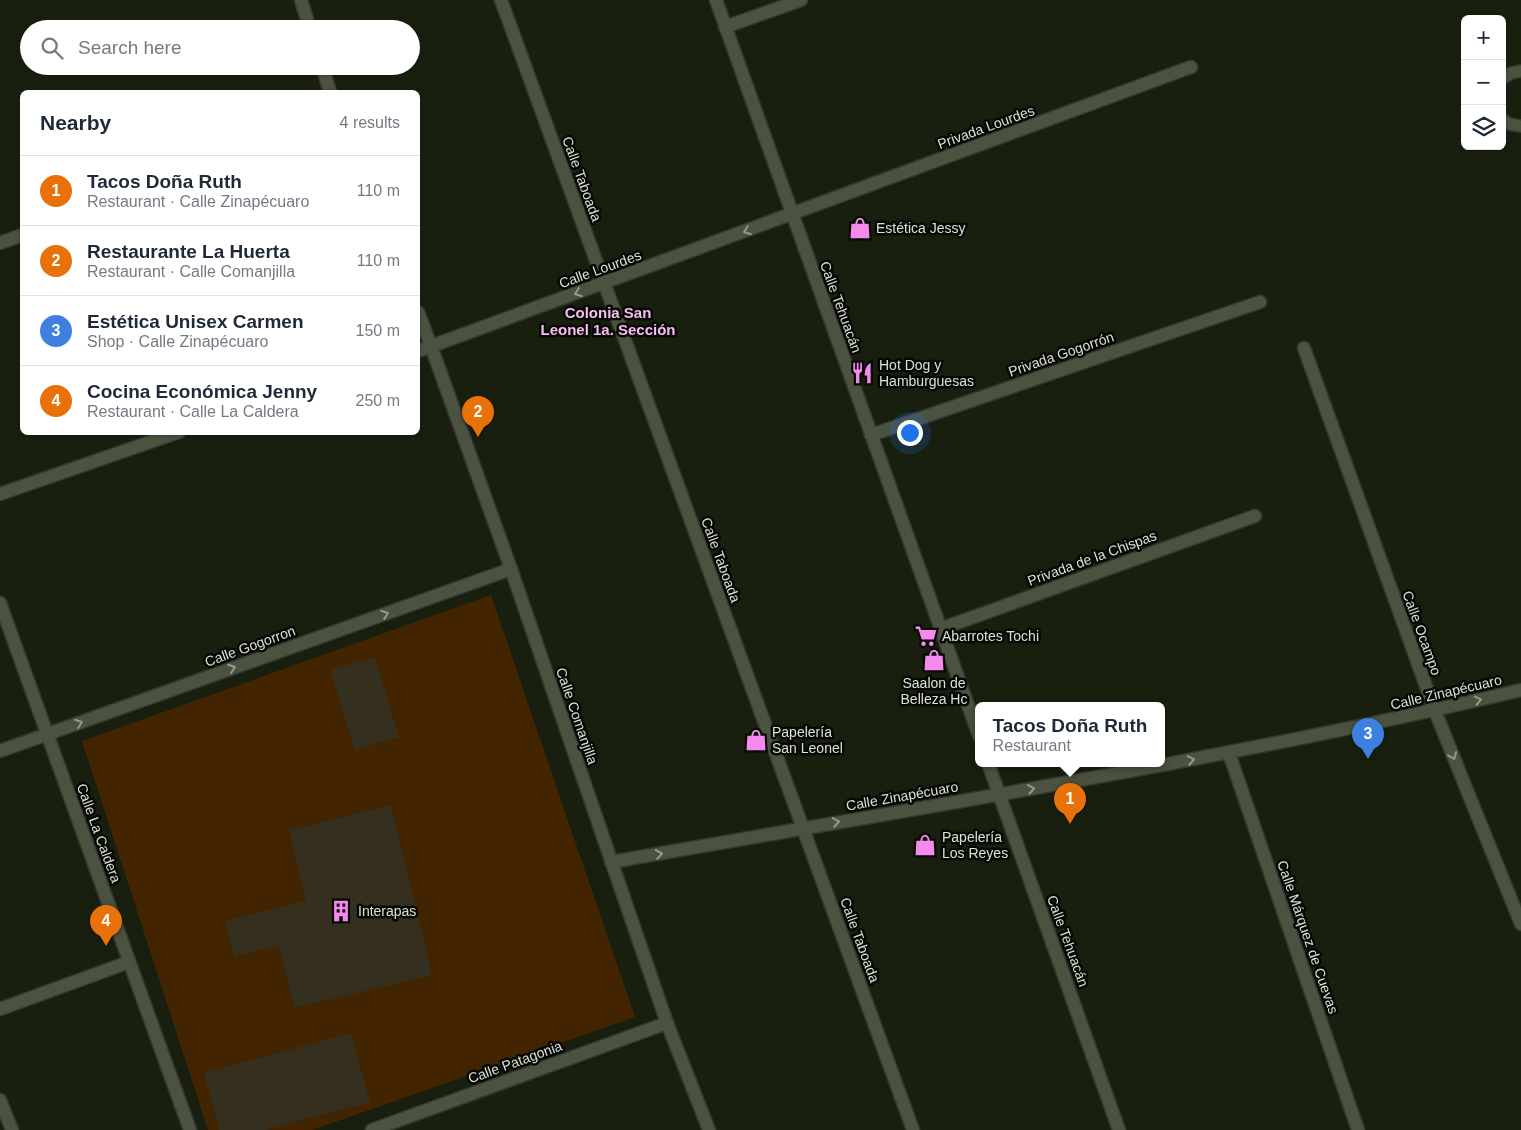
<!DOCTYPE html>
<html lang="en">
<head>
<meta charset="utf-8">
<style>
  :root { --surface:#fff; --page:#f2f2f3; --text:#1f2937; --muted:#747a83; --line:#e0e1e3; --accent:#805489 }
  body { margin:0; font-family:Helvetica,sans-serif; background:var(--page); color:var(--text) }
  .controls { position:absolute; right:15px; top:15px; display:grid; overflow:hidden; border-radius:8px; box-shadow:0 1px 4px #0004 }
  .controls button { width:45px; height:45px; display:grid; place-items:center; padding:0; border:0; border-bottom:1px solid var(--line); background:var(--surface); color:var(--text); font:25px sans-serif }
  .you { position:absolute; left:909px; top:432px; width:18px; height:18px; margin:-12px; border:4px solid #fff; border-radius:50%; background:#1a73e8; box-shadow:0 0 0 8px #1a73e833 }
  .badge { display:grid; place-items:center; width:32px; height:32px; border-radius:50%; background:var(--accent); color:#fff; font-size:16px; font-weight:700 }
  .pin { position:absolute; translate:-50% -41px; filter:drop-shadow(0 1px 2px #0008) }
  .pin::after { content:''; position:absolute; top:26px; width:18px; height:15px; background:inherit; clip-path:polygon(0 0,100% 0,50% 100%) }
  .popup { position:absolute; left:975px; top:702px; width:190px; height:65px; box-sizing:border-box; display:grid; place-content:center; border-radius:8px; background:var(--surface); filter:drop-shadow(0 1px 4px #0005); font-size:16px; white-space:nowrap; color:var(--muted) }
  .popup b { font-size:19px; color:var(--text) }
  .popup::after { content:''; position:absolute; left:50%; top:100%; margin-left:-10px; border:10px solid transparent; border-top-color:var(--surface) }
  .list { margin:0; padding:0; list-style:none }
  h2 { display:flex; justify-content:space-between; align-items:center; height:65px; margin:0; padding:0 20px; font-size:21px }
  h2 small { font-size:16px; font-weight:400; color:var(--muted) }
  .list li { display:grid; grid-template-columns:32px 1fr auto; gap:15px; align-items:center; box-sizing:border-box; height:70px; padding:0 20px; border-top:1px solid var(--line) }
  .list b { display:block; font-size:19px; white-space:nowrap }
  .list p { margin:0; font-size:16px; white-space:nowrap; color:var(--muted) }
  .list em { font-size:16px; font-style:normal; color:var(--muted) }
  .icon { flex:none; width:28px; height:28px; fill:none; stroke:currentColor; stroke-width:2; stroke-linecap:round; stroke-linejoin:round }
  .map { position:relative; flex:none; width:1521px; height:1130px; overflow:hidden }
  .search { position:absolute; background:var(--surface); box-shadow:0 1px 4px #0004; left:20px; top:20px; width:400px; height:55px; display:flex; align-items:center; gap:12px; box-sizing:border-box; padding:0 18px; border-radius:28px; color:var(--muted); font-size:19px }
  .panel { position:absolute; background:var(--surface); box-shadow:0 1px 4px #0004; left:20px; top:90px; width:400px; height:345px; border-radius:8px }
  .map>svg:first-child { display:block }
  .green { fill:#432401 }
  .building { fill:#342f1e }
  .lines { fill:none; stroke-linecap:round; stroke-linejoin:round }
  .service-casing { stroke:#34382f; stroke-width:14 }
  .minor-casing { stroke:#34382f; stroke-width:15 }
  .service { stroke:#4b5240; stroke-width:11 }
  .minor { stroke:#4b5240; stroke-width:12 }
  .oneway { stroke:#93998b }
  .labels { text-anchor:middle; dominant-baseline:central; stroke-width:5; stroke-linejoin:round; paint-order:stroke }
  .street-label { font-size:14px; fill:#dbe0d6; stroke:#060803 }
  .poi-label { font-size:14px; fill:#dbe0d6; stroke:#060803; text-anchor:start }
  .neighbourhood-label { font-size:15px; font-weight:bold; fill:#f8bbf2; stroke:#060803 }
</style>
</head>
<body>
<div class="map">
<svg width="1521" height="1130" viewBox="0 0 1521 1130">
  <rect width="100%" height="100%" fill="#191f0f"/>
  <path class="green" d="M491 595 635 1017 312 1130H208L82 741Z"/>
  <g class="building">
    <path d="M375 657 399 737 355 750 330 670Z"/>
    <path d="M391 805 432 975 294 1008 279 946 234 957 225 921 306 901 289 830Z"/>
    <path d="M351 1033 370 1102 266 1130H219L204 1073Z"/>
  </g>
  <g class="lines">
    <g class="service-casing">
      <g id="service">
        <path d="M1502 79 1511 73 1521 71"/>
        <path d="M1502 119 1509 124 1521 126"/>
      </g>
    </g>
    <g class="minor-casing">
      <g id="minor">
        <path d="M301 0 310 29"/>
        <path d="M501 0 913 1130"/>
        <path d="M716 0 979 736"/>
        <path d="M725 27 801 0"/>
        <path d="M322 66 330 92"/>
        <path d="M0 243 22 235"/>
        <path d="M418 312 431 346 511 569 667 1023 709 1130"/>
        <path d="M1304 348 1435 711 1521 924"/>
        <path d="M418 351 1191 67"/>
        <path d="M871 435 1260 302"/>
        <path d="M0 494 179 432"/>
        <path d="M0 603 190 1130"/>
        <path d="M940 629 1255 516"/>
        <path d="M0 751 511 569"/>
        <path d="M1229 753 1358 1130"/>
        <path d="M988 763 1119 1130"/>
        <path d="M611 862C915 808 1220 761 1521 690"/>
        <path d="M0 1009 129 962"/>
        <path d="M0 1100 12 1130"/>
        <path d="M372 1130 667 1023"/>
      </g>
    </g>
    <use href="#service" class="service"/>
    <use href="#minor" class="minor"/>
  </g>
  <defs><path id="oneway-chevron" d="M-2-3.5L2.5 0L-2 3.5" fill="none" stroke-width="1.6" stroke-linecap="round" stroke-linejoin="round" transform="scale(1.25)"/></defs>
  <g class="oneway">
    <use href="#oneway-chevron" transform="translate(747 231) rotate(160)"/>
    <use href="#oneway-chevron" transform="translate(578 293) rotate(160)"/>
    <use href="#oneway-chevron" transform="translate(385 614) rotate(-20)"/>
    <use href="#oneway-chevron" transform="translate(232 668) rotate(-20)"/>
    <use href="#oneway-chevron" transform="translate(1478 700) rotate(-13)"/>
    <use href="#oneway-chevron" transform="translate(79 723) rotate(-20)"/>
    <use href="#oneway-chevron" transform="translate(1453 756) rotate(68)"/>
    <use href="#oneway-chevron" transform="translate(1191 760) rotate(-10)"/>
    <use href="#oneway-chevron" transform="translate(1031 789) rotate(-10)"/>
    <use href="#oneway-chevron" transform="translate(836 822) rotate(-10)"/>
    <use href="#oneway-chevron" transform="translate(659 854) rotate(-10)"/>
  </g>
  <defs>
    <g id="shop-bare" transform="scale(1.725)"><path d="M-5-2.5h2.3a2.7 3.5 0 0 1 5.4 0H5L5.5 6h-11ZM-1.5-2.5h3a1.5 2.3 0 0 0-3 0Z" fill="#f689ee" stroke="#060803" stroke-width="2.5" paint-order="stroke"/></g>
    <g id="restaurant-bare" transform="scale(1.725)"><path d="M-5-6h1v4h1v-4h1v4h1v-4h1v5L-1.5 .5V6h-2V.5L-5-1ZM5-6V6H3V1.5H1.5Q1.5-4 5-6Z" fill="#f689ee" stroke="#060803" stroke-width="2.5" paint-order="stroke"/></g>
    <g id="supermarket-bare" transform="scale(1.725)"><path d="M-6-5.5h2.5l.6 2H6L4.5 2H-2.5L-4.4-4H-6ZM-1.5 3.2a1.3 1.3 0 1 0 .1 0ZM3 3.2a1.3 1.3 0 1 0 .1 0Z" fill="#f689ee" stroke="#060803" stroke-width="2.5" paint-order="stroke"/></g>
    <g id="building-bare" transform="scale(1.725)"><path d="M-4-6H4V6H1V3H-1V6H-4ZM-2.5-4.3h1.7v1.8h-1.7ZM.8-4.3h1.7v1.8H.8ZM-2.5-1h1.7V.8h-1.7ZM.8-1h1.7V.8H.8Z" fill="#f689ee" stroke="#060803" stroke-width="2.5" paint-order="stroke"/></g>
  </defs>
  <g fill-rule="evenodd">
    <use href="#shop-bare" x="860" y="228"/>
    <use href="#restaurant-bare" x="862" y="373"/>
    <use href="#supermarket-bare" x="926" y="636"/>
    <use href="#shop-bare" x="934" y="660"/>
    <use href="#shop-bare" x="756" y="740"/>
    <use href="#shop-bare" x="925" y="845"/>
    <use href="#building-bare" x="341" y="911"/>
  </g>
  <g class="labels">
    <g class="street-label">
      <text transform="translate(986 127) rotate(-20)">Privada Lourdes</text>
      <text transform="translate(582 179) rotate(70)">Calle Taboada</text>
      <text transform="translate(600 269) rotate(-20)">Calle Lourdes</text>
      <text transform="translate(841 307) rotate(70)">Calle Tehuacán</text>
      <text transform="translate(1061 354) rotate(-19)">Privada Gogorrón</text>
      <text transform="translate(1092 558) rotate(-20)">Privada de la Chispas</text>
      <text transform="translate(721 560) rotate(70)">Calle Taboada</text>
      <text transform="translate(1422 633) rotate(70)">Calle Ocampo</text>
      <text transform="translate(250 646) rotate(-20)">Calle Gogorron</text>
      <text transform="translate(1446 692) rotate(-13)">Calle Zinapécuaro</text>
      <text transform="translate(577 716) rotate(71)">Calle Comanjilla</text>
      <text transform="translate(902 796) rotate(-10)">Calle Zinapécuaro</text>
      <text transform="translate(99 833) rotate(70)">Calle La Caldera</text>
      <text transform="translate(1308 937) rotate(71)">Calle Márquez de Cuevas</text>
      <text transform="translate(860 940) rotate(70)">Calle Taboada</text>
      <text transform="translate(1068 941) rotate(70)">Calle Tehuacán</text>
      <text transform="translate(515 1062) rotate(-20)">Calle Patagonia</text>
    </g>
    <g class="poi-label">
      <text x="876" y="228">Estética Jessy</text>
      <text x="879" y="365">Hot Dog y<tspan x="879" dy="16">Hamburguesas</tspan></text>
      <text x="942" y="636">Abarrotes Tochi</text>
      <text x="934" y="683" text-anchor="middle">Saalon de<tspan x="934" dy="16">Belleza Hc</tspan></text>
      <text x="772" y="732">Papelería<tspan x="772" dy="16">San Leonel</tspan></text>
      <text x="942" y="837">Papelería<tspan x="942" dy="16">Los Reyes</tspan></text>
      <text x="358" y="911">Interapas</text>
    </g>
    <g class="neighbourhood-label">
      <text x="608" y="312">Colonia San<tspan x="608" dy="17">Leonel 1a. Sección</tspan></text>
    </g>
  </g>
</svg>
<div class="controls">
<button>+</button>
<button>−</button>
<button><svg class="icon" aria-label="layers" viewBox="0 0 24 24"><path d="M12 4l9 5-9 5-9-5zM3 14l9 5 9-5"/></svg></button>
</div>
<div class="you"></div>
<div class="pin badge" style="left:1070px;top:824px;background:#e8710a">1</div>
<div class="popup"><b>Tacos Doña Ruth</b>Restaurant</div>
<div class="pin badge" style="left:478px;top:437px;background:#e8710a">2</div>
<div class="pin badge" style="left:1368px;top:759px;background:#3f7fe0">3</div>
<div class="pin badge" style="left:106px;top:946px;background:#e8710a">4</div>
<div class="search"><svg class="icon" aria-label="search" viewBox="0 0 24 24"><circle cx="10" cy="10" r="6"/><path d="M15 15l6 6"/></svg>Search here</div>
<section class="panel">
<h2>Nearby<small>4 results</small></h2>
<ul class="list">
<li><span class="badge" style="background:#e8710a">1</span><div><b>Tacos Doña Ruth</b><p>Restaurant · Calle Zinapécuaro</p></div><em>110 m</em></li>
<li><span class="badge" style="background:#e8710a">2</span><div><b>Restaurante La Huerta</b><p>Restaurant · Calle Comanjilla</p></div><em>110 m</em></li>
<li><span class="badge" style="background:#3f7fe0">3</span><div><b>Estética Unisex Carmen</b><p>Shop · Calle Zinapécuaro</p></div><em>150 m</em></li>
<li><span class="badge" style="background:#e8710a">4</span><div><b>Cocina Económica Jenny</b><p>Restaurant · Calle La Caldera</p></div><em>250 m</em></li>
</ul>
</section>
</div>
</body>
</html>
